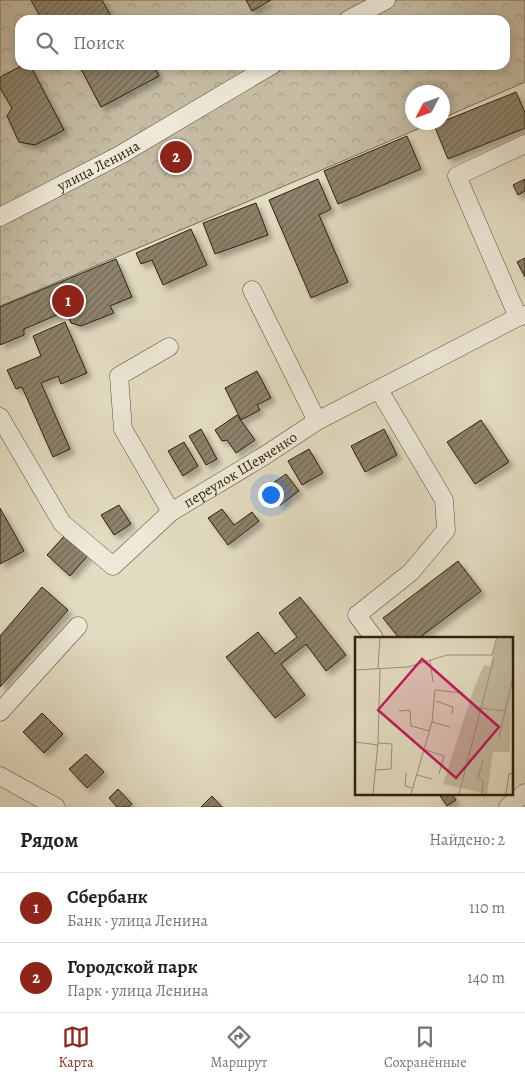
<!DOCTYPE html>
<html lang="ru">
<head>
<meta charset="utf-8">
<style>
  :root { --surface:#fff; --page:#f2f2f2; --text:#222; --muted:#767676; --line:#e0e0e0; --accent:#8f2418 }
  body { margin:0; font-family:Alegreya,serif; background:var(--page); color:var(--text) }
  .compass { position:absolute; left:405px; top:85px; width:45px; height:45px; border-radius:50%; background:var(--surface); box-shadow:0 2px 8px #0003; rotate:229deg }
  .you { position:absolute; left:270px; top:494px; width:18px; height:18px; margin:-12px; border:4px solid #fff; border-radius:50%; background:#1a73e8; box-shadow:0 0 0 8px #1a73e833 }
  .badge { display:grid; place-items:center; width:32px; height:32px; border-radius:50%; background:var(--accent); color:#fff; font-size:16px; font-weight:700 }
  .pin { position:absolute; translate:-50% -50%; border:2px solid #fff; box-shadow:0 1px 5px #0006 }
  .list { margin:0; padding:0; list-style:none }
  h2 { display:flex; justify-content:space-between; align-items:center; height:65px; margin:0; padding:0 20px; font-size:21px }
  h2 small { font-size:16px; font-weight:400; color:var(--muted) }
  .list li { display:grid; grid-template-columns:32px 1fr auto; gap:15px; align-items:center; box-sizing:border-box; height:70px; padding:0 20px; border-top:1px solid var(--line) }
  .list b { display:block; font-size:19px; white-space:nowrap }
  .list p { margin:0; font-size:16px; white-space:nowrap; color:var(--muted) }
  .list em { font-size:16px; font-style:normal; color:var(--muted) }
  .icon { flex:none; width:28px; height:28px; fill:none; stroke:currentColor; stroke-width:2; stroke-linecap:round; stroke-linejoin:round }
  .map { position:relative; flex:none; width:525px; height:807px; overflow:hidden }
  .search { position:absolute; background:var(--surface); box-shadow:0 2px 8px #0003; left:15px; right:15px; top:15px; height:55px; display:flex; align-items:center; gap:12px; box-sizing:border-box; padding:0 18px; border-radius:15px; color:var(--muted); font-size:19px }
  .sheet { height:205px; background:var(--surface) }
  nav { display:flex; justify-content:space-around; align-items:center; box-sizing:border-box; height:70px; border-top:1px solid var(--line); background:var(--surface); font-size:14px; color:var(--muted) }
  nav a { display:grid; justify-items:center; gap:2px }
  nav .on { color:var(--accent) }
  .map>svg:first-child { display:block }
  .forest { fill:url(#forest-crowns); stroke:#7a6e58; fill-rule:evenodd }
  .building { fill:url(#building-hatch); stroke:#30210c; filter:url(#shadow) }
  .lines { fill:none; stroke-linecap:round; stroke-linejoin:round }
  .minor-casing { stroke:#5d503a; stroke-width:19 }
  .minor { stroke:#ede8d7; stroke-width:18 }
  .labels { text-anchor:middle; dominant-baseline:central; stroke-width:5; stroke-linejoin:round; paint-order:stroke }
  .street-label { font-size:15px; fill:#30210c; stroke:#ede8d7 }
  .inset-road { fill:none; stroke:#9b9179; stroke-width:1 }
  .view { fill:#c2185b; fill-opacity:0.15; stroke:#c2185b; stroke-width:2.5 }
  .inset-edge { fill:none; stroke:#30210c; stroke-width:2.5 }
</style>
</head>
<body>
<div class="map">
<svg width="525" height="807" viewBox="0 0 525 807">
  <defs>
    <pattern id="forest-crowns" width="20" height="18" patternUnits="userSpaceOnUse" patternTransform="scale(1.25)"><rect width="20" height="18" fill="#c5bca3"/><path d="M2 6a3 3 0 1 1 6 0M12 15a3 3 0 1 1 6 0" fill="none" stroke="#aaa18b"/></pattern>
    <pattern id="building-hatch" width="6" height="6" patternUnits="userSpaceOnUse" patternTransform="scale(1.25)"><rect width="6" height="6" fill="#8d826b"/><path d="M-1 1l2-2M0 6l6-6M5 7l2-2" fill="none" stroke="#746a56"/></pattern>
    <filter id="shadow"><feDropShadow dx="4.5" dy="4.5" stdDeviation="2.5" flood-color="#0004"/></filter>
  </defs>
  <rect width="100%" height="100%" fill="#e3dcc2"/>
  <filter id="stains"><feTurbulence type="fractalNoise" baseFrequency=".004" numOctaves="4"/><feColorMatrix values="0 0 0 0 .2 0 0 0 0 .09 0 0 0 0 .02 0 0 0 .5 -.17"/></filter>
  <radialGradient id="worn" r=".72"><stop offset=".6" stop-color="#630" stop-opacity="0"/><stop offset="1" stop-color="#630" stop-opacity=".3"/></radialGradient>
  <path class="forest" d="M0 0H525V82L443 118 442 92H412V122L432 123 188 227 0 306ZM20 20H505V65H20Z"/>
  <g class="building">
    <path d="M31 0H102L113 20H42Z"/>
    <path d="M246 0H271L252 11Z"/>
    <path d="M23 65H30L64 130 35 145 19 142 7 116 12 108 0 88V78L2 76Z"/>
    <path d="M79 65H153L159 76 101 107Z"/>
    <path d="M516 92 525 113V128L448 159 434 125Z"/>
    <path d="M407 136 421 169 338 204 324 171Z"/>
    <path d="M318 179 331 209 319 215 348 282 311 298 269 200Z"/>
    <path d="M525 179V191L518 195 513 185Z"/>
    <path d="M256 203 268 235 215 254 203 223Z"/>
    <path d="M191 229 207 265 163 285 152 260 141 264 136 253Z"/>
    <path d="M525 258V277L517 262Z"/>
    <path d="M116 259 132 297 110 306 114 313 81 326 71 323 66 311 24 329V335L0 345V307Z"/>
    <path d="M65 322 87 373 61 384 58 376 41 383 70 449 53 457 22 387 16 389 7 370 41 356 33 336Z"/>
    <path d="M257 371 271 398 257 405 260 410 241 420 225 388Z"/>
    <path d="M237 415 255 440 236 453 227 440 222 441 215 430Z"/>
    <path d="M481 420 509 462 475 484 447 442Z"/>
    <path d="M201 429 217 459 206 465 189 436Z"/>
    <path d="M384 429 397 455 365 472 351 446Z"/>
    <path d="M184 442 198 466 183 476 168 451Z"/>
    <path d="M309 449 323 473 302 485 288 461Z"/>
    <path d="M286 474 299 491 280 505 267 487Z"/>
    <path d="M119 505 131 524 114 535 101 515Z"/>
    <path d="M0 508 24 551 0 564Z"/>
    <path d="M222 509 234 525 252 512 259 521 228 545 208 518Z"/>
    <path d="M66 534 89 554 70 576 47 555Z"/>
    <path d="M458 561 481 591 419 638H399L383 618Z"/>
    <path d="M42 587 68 610 0 687V636Z"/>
    <path d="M300 597 346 655 326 671 306 644 281 664 305 695 275 718 226 657 258 632 275 654 297 637 279 613Z"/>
    <path d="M42 713 63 734 44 753 23 732Z"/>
    <path d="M86 754 104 772 87 788 69 769Z"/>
    <path d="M118 789 132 804 128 807H117L109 798Z"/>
    <path d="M438 793H451L456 800 447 806Z"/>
    <path d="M212 796 222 807H201Z"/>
  </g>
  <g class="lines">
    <g class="minor-casing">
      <g id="minor">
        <path d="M348 20 386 0"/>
        <path id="s1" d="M0 217 120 155 272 65"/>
        <path d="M252 290 317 421"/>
        <path d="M518 317 457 176 525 144"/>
        <path d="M169 347 119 376 123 429 171 512"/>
        <path id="s2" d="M0 417 62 523 113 566 171 512 264 456 317 421 518 317 525 315"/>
        <path d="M374 638 357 615 411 572 446 530 444 500 379 390"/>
        <path d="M0 712 78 626"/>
        <path d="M0 776 56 807"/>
        <path d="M508 807 525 793"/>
      </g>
    </g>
    <use href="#minor" class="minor"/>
  </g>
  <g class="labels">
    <g class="street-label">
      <text stroke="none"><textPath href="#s1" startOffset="111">улица Ленина</textPath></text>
      <text stroke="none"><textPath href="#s2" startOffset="350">переулок Шевченко</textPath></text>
    </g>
  </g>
  <g transform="translate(355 637)">
    <rect width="158" height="158" fill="#e3dcc2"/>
    <path d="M142 0H157L155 115H138L132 157 88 147 119 51 129 28 135 29Z" fill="#c5bca3"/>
    <path class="inset-road" d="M75 23 78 45M23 32 25 0M0 33 53 30 92 18H137L142 0M81 64 98 70 97 77M124 71 151 74M44 74 55 73 56 89 75 94M77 85 95 90M144 101 158 40M0 105 23 108M71 113 89 119 84 137M21 133 36 132 37 107 23 106M51 136 50 149 57 151M62 138 77 142M18 157 23 106 25 32M56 157 77 85 80 53 108 56M104 157 139 21M127 157 128 144 123 140 128 123M151 157 154 137 158 136"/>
    <path class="view" d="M67 22 144 90 101 141 23 73Z"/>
    <rect width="158" height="158" class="inset-edge"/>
  </g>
  <rect width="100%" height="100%" filter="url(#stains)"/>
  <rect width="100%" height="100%" fill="url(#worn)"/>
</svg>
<svg class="compass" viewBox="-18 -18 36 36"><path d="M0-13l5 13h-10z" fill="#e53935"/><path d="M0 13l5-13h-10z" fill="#767676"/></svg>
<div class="you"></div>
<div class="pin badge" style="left:68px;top:301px">1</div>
<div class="pin badge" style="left:176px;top:157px">2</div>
<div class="search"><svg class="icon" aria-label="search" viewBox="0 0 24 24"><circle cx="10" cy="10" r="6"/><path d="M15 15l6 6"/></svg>Поиск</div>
</div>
<section class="sheet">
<h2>Рядом<small>Найдено: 2</small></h2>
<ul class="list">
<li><span class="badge">1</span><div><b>Сбербанк</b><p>Банк · улица Ленина</p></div><em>110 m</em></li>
<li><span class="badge">2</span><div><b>Городской парк</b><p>Парк · улица Ленина</p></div><em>140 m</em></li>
</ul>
</section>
<nav>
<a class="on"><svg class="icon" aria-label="map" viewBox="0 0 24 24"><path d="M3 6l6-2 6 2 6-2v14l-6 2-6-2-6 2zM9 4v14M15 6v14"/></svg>Карта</a>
<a><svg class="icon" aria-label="directions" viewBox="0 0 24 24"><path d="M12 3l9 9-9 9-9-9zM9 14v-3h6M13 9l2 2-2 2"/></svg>Маршрут</a>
<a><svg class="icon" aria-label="saved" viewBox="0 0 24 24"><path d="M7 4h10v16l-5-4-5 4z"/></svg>Сохранённые</a>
</nav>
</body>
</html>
